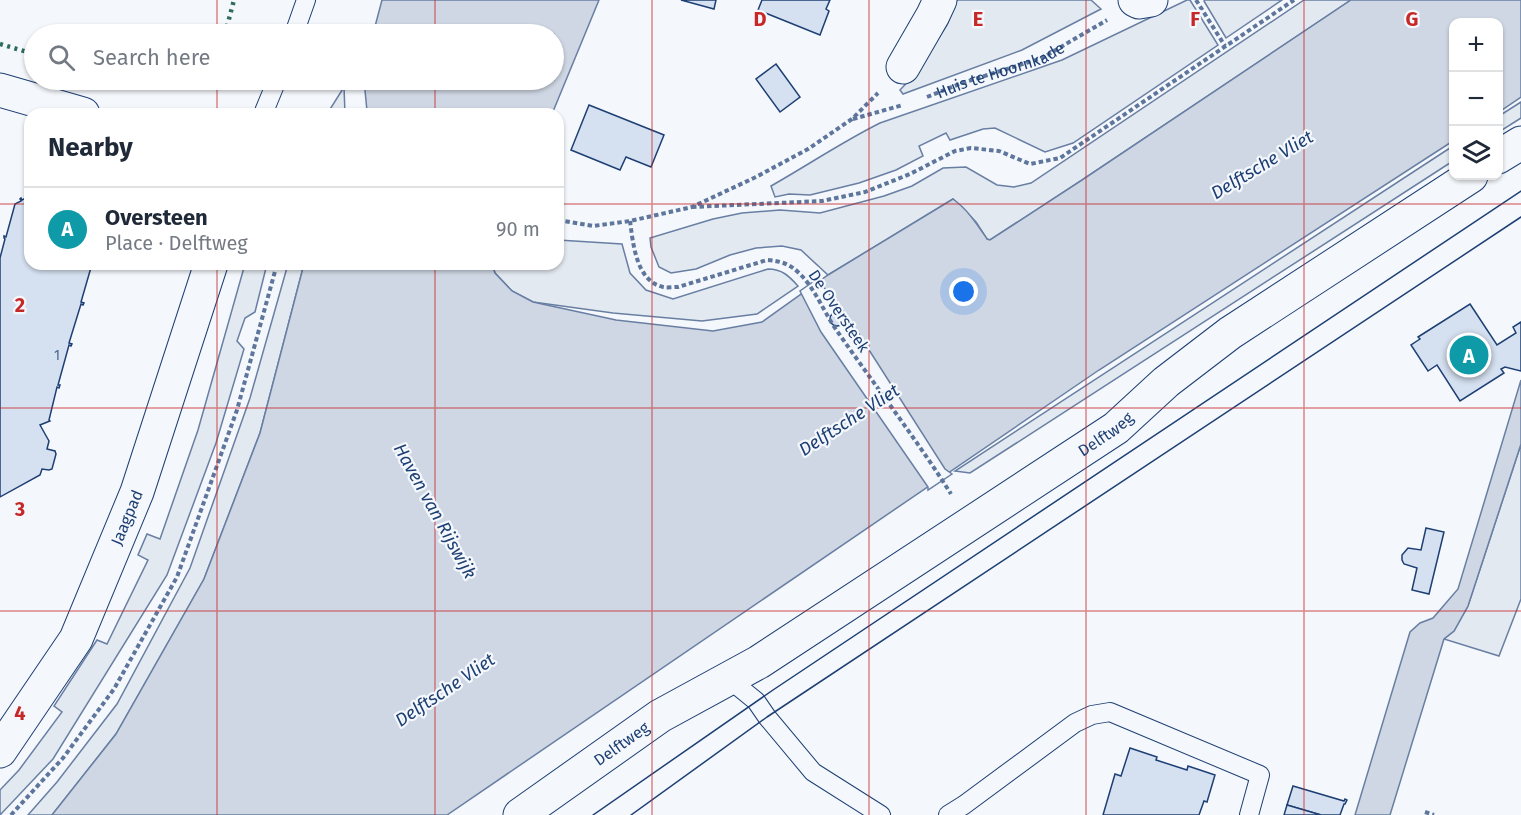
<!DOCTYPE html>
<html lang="en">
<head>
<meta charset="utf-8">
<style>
  :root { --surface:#fff; --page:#f6f6f7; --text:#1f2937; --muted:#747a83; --line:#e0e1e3; --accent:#0f766e }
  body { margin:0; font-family:"Fira Sans",sans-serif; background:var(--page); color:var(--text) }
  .controls { position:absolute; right:18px; top:18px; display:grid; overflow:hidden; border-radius:12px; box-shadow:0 2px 4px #0004 }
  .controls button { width:54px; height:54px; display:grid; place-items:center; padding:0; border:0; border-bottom:2px solid var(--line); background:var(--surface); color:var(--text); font:30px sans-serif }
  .you { position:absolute; left:964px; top:292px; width:21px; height:21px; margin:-15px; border:4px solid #fff; border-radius:50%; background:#1a73e8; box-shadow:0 0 0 9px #1a73e833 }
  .badge { display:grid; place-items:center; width:39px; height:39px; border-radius:50%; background:var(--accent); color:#fff; font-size:20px; font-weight:700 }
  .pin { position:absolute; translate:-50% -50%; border:3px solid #fff; box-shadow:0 2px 6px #0006 }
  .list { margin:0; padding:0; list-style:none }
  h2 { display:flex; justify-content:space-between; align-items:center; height:78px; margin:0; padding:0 24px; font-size:26px }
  h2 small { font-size:20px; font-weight:400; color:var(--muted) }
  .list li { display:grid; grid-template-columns:39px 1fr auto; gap:18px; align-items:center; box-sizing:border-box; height:84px; padding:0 24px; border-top:2px solid var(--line) }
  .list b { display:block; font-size:22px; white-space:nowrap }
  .list p { margin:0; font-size:20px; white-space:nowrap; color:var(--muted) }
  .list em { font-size:20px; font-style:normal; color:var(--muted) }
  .icon { flex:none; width:33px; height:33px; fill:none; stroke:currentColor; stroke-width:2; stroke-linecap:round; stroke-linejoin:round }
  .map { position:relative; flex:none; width:1521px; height:815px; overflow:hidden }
  .search { position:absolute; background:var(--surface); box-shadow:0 2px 4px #0004; left:24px; top:24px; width:540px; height:66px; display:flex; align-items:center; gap:15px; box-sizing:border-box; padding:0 21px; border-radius:33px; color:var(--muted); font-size:22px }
  .panel { position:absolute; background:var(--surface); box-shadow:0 2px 4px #0004; left:24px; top:108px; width:540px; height:162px; border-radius:18px }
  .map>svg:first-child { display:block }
  .green { fill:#e3e9f0; stroke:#687fa3; stroke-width:1.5 }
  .water { fill:#cfd7e4; stroke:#687fa3; stroke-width:1.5 }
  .pier { fill:#f4f7fb; stroke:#687fa3; stroke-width:1.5 }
  .building { fill:#d5e0f0; stroke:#1d3f73; stroke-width:1.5 }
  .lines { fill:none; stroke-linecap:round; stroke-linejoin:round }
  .service-casing { stroke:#1d3f73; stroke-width:20 }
  .minor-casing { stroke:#1d3f73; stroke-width:35 }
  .path { stroke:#5e769c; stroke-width:4; stroke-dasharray:4.5 3; stroke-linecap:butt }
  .service { stroke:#f4f7fb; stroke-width:18 }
  .minor { stroke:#f4f7fb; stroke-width:33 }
  .tram { stroke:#1d3f73; stroke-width:1.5 }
  .hedge { stroke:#2c6c60; stroke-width:4.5; stroke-dasharray:3 4.5; stroke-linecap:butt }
  .grid { fill:none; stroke:#c62828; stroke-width:1.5; stroke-opacity:0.55 }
  .labels { text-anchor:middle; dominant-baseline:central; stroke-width:4.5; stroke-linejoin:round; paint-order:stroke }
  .number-label { font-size:14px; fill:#4b6792 }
  .street-label { font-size:16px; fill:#1d3f73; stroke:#f4f7fb }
  .water-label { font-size:18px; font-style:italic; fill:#1d3f73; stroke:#f4f7fb }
  .grid-label { font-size:20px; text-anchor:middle; font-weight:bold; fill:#c62828; stroke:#f4f7fb; stroke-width:4.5; stroke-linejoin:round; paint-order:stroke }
</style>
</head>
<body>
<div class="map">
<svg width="1521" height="815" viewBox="0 0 1521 815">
  <rect width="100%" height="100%" fill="#f4f7fb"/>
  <g class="green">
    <path d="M957 0H1091L1101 9 1022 50 903 94 900 90 917 72 947 25Z"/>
    <path d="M1187 0H1190L1218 45 1073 143 1045 152 995 128 983 129 950 140 946 133 919 146 923 156 896 170 859 183 810 195 789 194 775 197 771 186C808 165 842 142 880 123L1062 60Z"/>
    <path d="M1205 0H1282L1226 38 1204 1Z"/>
    <path d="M1304 0H1351L1082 180 990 240 987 239 976 222 953 199 828 275 801 250 782 246 756 248 730 255 696 269 671 273 659 267 651 247 650 238 713 219 742 213 780 210 820 213 884 196 912 186 943 168 966 167 997 185 1014 187 1031 183Z"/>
    <path d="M344 87 345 114H327Z"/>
    <path d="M1521 102V118L1499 132V116Z"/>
    <path d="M1453 146V161L970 473 955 471Z"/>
    <path d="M558 240 622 244 630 273 646 290 673 299 768 269C782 269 789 276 798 286L757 314 702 321 613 313 533 302 512 291 495 273 492 264H558Z"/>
    <path d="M245 264H267L255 312 245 318 237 341 244 349 216 443 167 575 53 759 0 815V790L19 770 62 712 54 706 97 640 107 644 148 560 138 555 147 534 160 539 198 430Z"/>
    <path d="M288 264H304L260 433 204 579 116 734 52 815H28L57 782 117 704 190 568 250 398Z"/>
    <path d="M1521 444V599L1499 656 1444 639 1454 631 1468 606Z"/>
  </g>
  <g class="water">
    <path d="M382 0H599L552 114H369L367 111 364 80H554V34H373Z"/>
    <path d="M1351 0H1521V97L1499 112 1498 22H1454L1453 141 1099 370 447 815H52L116 734 204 579 260 433 304 264H492L495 273 512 291 533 302 616 320 713 331 762 322 828 275 953 199C968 210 977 224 987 239L990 240 1082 180Z"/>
    <path d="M1521 380V444L1468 606 1454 631 1444 639 1390 815H1355L1410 632 1420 623 1433 618 1458 589Z"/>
  </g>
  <path class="pier" d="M817 279 848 317 945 469 952 474 928 490V487L821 332 800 291Z"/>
  <g class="building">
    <path d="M681 0H716L714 9Z"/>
    <path d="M762 0H830L826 9 829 11 820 35 758 10Z"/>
    <path d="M776 64 800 97 780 112 756 79Z"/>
    <path d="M589 105 664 135 651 167 626 157 620 170 571 150Z"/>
    <path d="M28 197H30V264H92L81 302 84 303 83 305 81 304 69 343 72 344 71 346 69 345 58 385H60L59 388 57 387 49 420 50 421 40 425 49 441 47 449 55 451 56 454 52 469 49 470 42 469 40 475 0 497V258L5 239 4 238V236L6 237 15 204 21 201 20 199 21 198 22 200Z"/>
    <path d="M1470 304 1497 345 1516 333 1513 327 1521 322V371L1505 367 1501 369 1504 373 1460 401 1437 365 1428 371 1411 345 1420 339 1418 337Z"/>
    <circle cx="837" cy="319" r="7"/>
    <path d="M1426 528 1444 532 1429 594 1412 590 1417 568 1404 564 1402 560V555L1408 548 1421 550Z"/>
    <path d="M1130 748 1157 757 1156 760 1187 770 1188 766 1215 775 1207 802 1204 801 1199 815H1103L1115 774 1121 776Z"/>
    <path d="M1293 786 1344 801 1345 799 1347 800 1345 804H1344L1340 815H1321L1287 805Z"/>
    <path d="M1287 805 1321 815H1284Z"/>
  </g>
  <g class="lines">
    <g class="service-casing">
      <g id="service">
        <path d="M294 34 306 0"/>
        <path d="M263 114 277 80"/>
        <path d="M729 679 756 701 767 717 813 772 881 815"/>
        <path d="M948 815 964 805 1075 723 1092 715 1110 712 1260 775 1249 815"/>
      </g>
    </g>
    <g class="minor-casing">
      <g id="minor">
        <path d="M1135 0 1139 2 1151 0"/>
        <path d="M903 67 933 15 940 0"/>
        <path d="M0 90 83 114"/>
        <path d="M1498 157 1521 143"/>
        <path id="s2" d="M0 751 76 639 137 492 211 264"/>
        <path id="s3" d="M520 815 660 716 759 662 1116 428 1166 382 1230 333 1471 176"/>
      </g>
    </g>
    <g class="path">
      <path d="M1196 0 1225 46"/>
      <path id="s1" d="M927 97 962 83 1042 58 1107 20"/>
      <path d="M853 119 903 105"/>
      <path d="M692 207 822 201 865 192 910 174 955 151 971 148 999 151 1030 164 1060 158 1294 0"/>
      <path d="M558 220 593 226 630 221 692 207 756 177 808 149 852 119 878 93"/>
      <path d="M630 221C633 243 636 281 663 287 667 288 673 287 678 287L767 260C781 261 790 264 800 274 815 289 823 310 835 328 873 383 915 437 951 494"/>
      <path d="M1425 812 1434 815"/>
      <path d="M11 815 63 758 114 689 177 577 237 410 277 264"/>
    </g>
    <use href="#service" class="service"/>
    <use href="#minor" class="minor"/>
    <g class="tram">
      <path d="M593 815 773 690 1521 191"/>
      <path d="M631 815 767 717 1521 217"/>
    </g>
    <g class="hedge">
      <path d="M225 34 234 0"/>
      <path d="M0 44 34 54"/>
      <path d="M120 80 144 87 146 80"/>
      <path d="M187 80 212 85 214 80"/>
    </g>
  </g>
  <path class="grid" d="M217 0V34M435 0V34M652 0V815M869 0V815M1086 0V815M1304 0V815M217 80V114M435 80V114M0 204H30M558 204H1521M217 264V815M435 264V815M0 408H1521M0 611H1521"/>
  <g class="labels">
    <g class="number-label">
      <text x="57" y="355">1</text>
    </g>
    <g class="street-label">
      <text stroke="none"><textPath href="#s1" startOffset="78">Huis te Hoornkade</textPath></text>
      <text transform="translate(839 311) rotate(56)">De Oversteek</text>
      <text stroke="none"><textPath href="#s3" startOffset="699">Delftweg</textPath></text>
      <text stroke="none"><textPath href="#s2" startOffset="267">Jaagpad</textPath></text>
      <text stroke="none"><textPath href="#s3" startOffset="124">Delftweg</textPath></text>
    </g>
    <g class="water-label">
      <text transform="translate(1262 165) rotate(-31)">Delftsche Vliet</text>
      <text transform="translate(849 420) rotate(-33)">Delftsche Vliet</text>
      <text transform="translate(435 511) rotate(61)">Haven van Rijswijk</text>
      <text transform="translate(445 690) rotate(-34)">Delftsche Vliet</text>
    </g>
  </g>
  <g class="grid-label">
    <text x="760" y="26">D</text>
    <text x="978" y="26">E</text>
    <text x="1195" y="26">F</text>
    <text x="1412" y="26">G</text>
    <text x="20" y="312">2</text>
    <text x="20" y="516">3</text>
    <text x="20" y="720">4</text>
  </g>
</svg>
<div class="controls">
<button>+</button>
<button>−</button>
<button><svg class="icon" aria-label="layers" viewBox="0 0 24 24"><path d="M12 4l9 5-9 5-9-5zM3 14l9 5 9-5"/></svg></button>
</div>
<div class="you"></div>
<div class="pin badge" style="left:1469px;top:355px;background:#0f9aa8">A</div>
<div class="search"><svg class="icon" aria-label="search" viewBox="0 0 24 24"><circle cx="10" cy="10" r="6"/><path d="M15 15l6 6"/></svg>Search here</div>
<section class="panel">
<h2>Nearby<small></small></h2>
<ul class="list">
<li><span class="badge" style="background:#0f9aa8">A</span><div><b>Oversteen</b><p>Place · Delftweg</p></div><em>90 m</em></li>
</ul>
</section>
</div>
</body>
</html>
